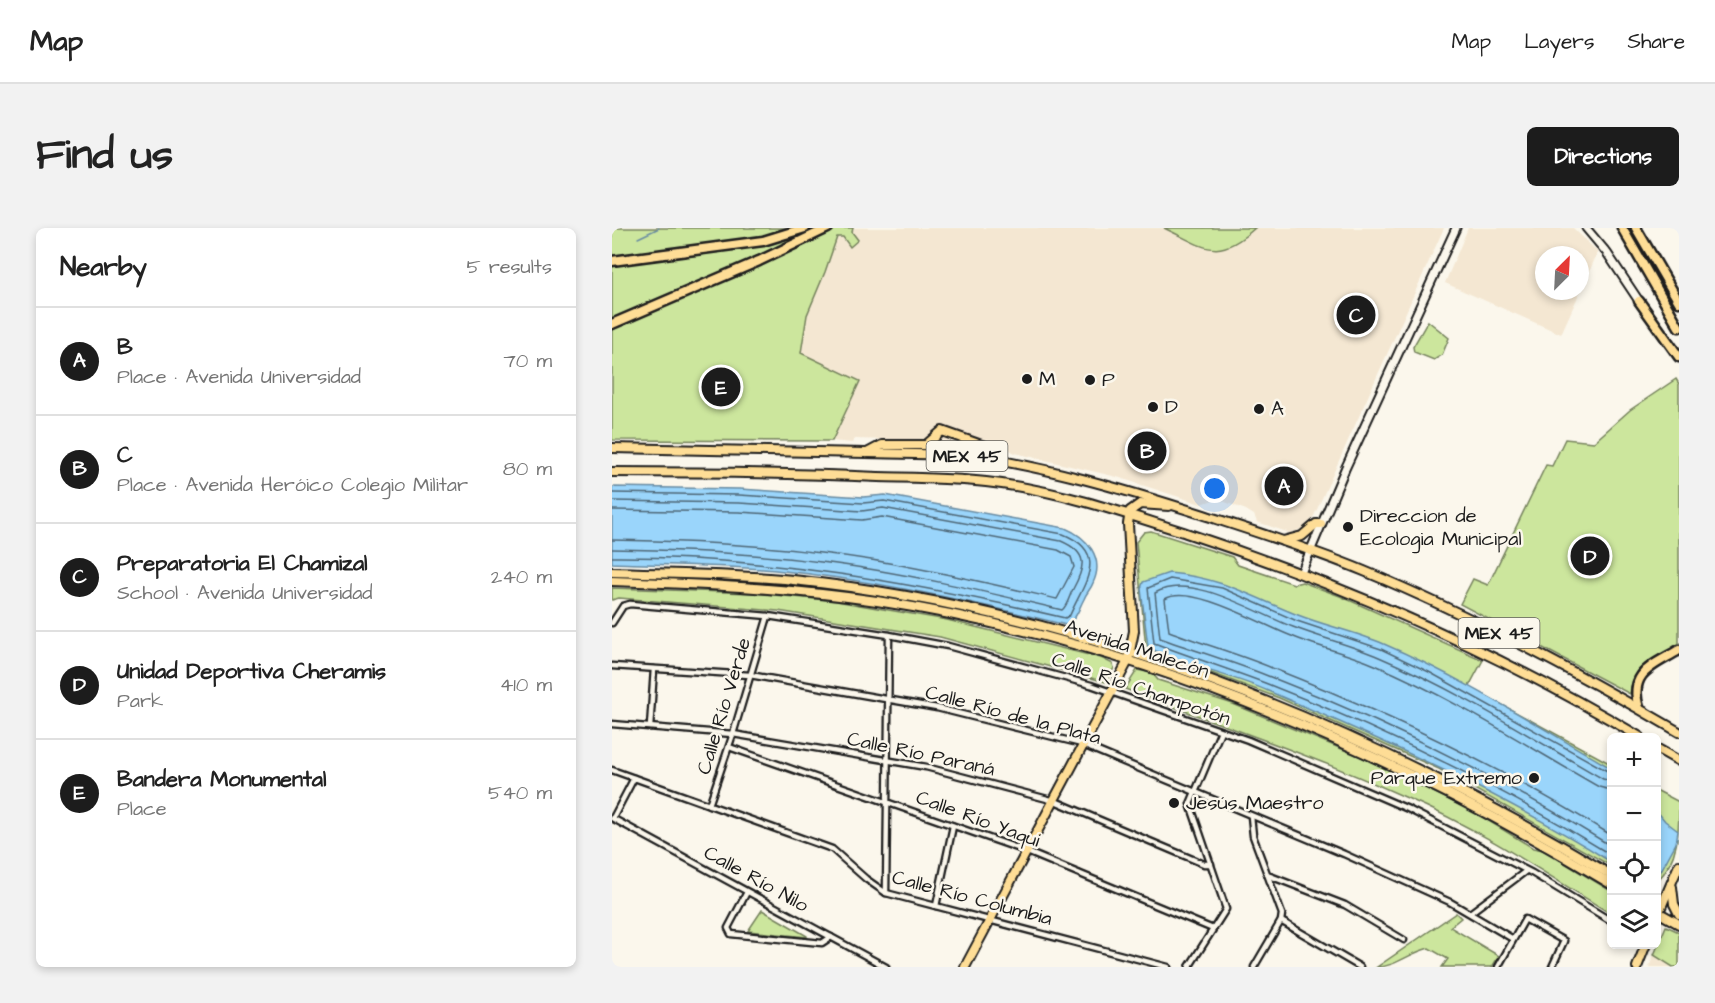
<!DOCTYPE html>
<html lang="en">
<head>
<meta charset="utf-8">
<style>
  :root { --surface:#fff; --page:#f2f2f2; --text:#222; --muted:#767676; --line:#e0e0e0; --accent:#1c1c1c }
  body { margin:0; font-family:"Architects Daughter",sans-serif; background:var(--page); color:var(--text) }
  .controls { position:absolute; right:18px; bottom:18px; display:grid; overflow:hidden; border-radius:9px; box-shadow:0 3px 9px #0003 }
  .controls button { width:54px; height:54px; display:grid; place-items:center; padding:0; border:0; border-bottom:2px solid var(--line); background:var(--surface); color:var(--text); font:30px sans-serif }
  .compass { position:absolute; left:923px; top:18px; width:54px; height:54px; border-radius:50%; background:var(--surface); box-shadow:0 3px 9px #0003; rotate:24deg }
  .you { position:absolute; left:603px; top:261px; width:21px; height:21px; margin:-15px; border:4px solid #fff; border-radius:50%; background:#1a73e8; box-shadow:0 0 0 9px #1a73e833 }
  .badge { display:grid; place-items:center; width:39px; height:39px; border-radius:50%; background:var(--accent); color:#fff; font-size:20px; font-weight:700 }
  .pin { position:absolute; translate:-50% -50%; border:3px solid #fff; box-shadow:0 2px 6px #0006 }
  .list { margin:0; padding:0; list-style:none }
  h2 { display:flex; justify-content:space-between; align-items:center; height:78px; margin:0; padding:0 24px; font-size:26px }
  h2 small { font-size:20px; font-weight:400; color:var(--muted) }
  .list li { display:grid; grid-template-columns:39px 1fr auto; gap:18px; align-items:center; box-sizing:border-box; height:108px; padding:0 24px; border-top:2px solid var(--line) }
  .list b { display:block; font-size:22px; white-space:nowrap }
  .list p { margin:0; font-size:20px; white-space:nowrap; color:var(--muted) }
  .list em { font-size:20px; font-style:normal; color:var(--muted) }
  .icon { flex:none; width:33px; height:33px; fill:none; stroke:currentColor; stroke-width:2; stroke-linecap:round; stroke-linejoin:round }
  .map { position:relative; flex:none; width:1067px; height:739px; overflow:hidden; border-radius:9px }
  header { display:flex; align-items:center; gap:36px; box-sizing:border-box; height:84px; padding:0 30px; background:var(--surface); border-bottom:2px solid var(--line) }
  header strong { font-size:28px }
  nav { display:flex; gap:33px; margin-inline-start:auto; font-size:21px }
  .intro { display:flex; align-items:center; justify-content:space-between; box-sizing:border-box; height:144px; padding:0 36px }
  h1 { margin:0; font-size:42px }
  .button { padding:15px 27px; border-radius:9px; background:var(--accent); color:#fff; font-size:21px; font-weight:700 }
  main { display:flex; gap:36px; padding:0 36px }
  aside { flex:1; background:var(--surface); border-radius:9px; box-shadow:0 3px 9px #0003 }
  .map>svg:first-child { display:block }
  .built { fill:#f4e7d2; fill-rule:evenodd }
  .green { fill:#cce69d; stroke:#74815c; stroke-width:1.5 }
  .water { fill:#9ad5fb; stroke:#688ba2; stroke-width:1.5 }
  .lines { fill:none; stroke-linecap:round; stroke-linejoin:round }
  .shore { stroke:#4e6675; stroke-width:1.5 }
  .stream { stroke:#688ba2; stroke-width:1.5 }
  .minor-casing { stroke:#1c1c1c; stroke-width:9 }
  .secondary-casing { stroke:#1c1c1c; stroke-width:11 }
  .primary-casing { stroke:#1c1c1c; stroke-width:12 }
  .trunk-casing { stroke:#1c1c1c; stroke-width:13 }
  .minor { stroke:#fbf7ec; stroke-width:4.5 }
  .secondary { stroke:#fbf7ec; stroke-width:7 }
  .primary { stroke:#fedd96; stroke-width:8 }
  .trunk { stroke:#fedd96; stroke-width:8 }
  .poi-dot { fill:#1c1c1c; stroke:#fbf7ec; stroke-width:2 }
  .labels { text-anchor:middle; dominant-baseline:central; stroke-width:5; stroke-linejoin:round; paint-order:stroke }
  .shield { fill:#fbf7ec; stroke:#5f5e5a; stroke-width:1.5 }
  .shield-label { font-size:18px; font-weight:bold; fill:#1c1c1c }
  .poi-label { font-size:20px; fill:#1c1c1c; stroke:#fbf7ec; text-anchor:start }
  .street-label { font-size:20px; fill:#1c1c1c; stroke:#fbf7ec }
</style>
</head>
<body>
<header>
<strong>Map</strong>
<nav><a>Map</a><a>Layers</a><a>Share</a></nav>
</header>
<div class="intro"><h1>Find us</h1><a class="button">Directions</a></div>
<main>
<aside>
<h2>Nearby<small>5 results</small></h2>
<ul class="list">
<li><span class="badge">A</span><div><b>B</b><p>Place · Avenida Universidad</p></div><em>70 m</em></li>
<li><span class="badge">B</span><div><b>C</b><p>Place · Avenida Heróico Colegio Militar</p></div><em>80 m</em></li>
<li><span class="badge">C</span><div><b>Preparatoria El Chamizal</b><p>School · Avenida Universidad</p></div><em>240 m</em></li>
<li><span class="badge">D</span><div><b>Unidad Deportiva Cheramis</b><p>Park</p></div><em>410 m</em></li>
<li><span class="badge">E</span><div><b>Bandera Monumental</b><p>Place</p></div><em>540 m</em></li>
</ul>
</aside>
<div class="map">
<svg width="1067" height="739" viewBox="0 0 1067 739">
  <rect width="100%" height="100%" fill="#fbf7ec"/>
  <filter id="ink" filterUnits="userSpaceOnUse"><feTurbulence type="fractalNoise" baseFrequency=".0167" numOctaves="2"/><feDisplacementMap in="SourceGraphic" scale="12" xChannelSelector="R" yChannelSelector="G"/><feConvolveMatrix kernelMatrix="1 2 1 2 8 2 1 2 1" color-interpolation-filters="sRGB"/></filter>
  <g filter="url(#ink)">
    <g class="built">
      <path d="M241 0H832L702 288 693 300 678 305 645 294 642 287 634 282 605 271 589 276 505 249 403 225 387 216 353 207 349 215 318 218 314 213 242 211 240 215 220 213 248 153 189 126 195 87 213 44 225 9H231L238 18Z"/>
      <path d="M856 0H961L986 24 949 106 833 55ZM932 27H968V63H932Z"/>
      <path d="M1042 727 1061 739H1037Z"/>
    </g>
    <g class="green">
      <path d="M0 0H241L240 4 246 12 238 19 231 9H225L213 44 195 87 189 125 248 153 220 213 0 212Z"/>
      <path d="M552 0H643C604 35 593 19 552 0Z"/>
      <path d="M816 93 837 110 830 127 822 132 802 124 801 119Z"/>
      <path d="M1064 151 1067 156V417C1046 429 1019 438 1018 466L848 376 861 351 876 357 934 237 940 238 953 211 982 214 1018 182Z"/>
      <path d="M539 303 620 329 626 337 682 356 690 354 728 368 871 432 854 464 862 468 865 463 999 536V638L827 541 667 470 534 421 524 314 532 304Z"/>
      <path d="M0 360 140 365 224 373 335 392 489 430 501 436 502 440 494 454 328 409 166 383 7 370 0 372Z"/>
      <path d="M525 442 540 445 546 452 621 476 754 531 862 584 921 620 931 622 999 663V686C933 645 866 600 793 569 702 528 607 496 513 461Z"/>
      <path d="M1044 562 1067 574C1067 603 1067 632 1045 653Z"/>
      <path d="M150 682 195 708V709L136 703Z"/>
      <path d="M844 685 849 690 838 699 887 728 880 739H830L836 731 817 720C797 725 783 739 765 739Z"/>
      <path d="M1054 698 1067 704V739H1061L1042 727Z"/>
    </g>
    <g class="water">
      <path d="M0 259 128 261 251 269 273 267 453 300C475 309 493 330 481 355 479 361 474 365 472 371 466 382 465 391 454 397 358 373 262 352 163 342 110 337 54 337 0 335Z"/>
      <path d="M557 345C611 350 638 368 686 387 714 398 744 404 772 416 849 449 927 499 999 540V634C890 566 774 513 656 463 618 446 573 439 536 419L529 361 531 354Z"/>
      <path d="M1044 582 1053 593 1066 603 1064 615 1045 650Z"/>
    </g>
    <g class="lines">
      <g class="shore">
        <path d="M0 265 127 267 251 275 272 273 451 306C498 325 472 355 458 387L453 390C303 355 154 328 0 329"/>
        <path d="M0 273 127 275 250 283 271 280 449 313C477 325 473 339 461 361 457 368 456 377 450 382 370 363 290 344 209 334 140 325 69 322 0 321"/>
        <path d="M0 282 127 284 250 292 270 289 446 322 459 329 462 339 445 371C367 353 288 334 209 325 140 316 69 313 0 312"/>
        <path d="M999 545 817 444 769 421 685 393 610 360 558 351 536 360 542 415C579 429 616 441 653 455 773 502 890 559 999 627"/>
        <path d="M999 553 991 551C918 509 845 462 767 429 739 417 709 410 681 399 646 386 578 343 543 365L548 410C584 423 621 434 656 448 775 494 891 551 999 618"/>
        <path d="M999 562 987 559C915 518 839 469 763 437 735 425 705 419 677 407 651 397 578 355 553 371L557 403C591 416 626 426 660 440 777 486 893 541 999 607"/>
      </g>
      <path class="stream" d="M26 10 47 0"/>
      <g class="minor-casing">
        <g id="minor">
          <path d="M0 395 11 378 18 376 156 388 277 407 336 418 479 457 636 512 796 581 920 645 999 693"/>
          <path d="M0 438 138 447 325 480 466 515 732 626 838 674 901 711"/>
          <path d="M0 496 121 506 314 539 443 573 592 636H599"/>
          <path d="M38 499 42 441"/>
          <path d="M117 519 408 621 601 701"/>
          <path d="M0 542 220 621 254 651 274 665 556 739"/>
          <path d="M97 577 121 506 156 388"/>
          <path d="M639 588 641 608 670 686 669 693 642 739"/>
          <path d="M0 590 274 739"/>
          <path d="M1 590 22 550"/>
          <path d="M658 648 733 677 792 712"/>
          <path d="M135 664 116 700 119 706 210 715 219 709"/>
          <path d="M274 665 277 407"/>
          <path d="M324 678 341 598"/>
          <path d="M858 685 914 643"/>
          <path d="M669 693 748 739"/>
          <path d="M577 739 614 681 578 576 608 505"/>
          <path d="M886 739 913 691 952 713 940 739"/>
        </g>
      </g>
      <g class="secondary-casing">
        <g id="secondary">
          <path d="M974 0 995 25 1027 73"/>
          <path d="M689 345 733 241 844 0"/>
        </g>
      </g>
      <g class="primary-casing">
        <g id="primary">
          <path d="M0 220 352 227C433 238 511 261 589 286 644 304 699 321 752 343 861 388 965 444 1067 504"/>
          <path d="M255 225 270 217H314L330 203 375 219 390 232"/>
          <path d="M0 244C89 244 177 245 266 249 302 250 338 250 374 254 441 261 510 284 574 305 732 357 884 423 1028 509"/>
          <path d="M671 313 690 308 704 296H709"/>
          <path d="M0 344C60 346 121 346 181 352 473 382 749 497 999 647"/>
          <path d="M0 353C89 356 177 360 265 373 526 413 774 521 999 656"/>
          <path d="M1044 520 1067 533"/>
          <path d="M1060 659 1062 676 1067 686"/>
          <path d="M1044 683 1067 696"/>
          <path d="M1044 691 1067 637"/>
          <path d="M353 739 516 433 522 403 516 296 518 283 528 276 557 278"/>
          <path d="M1025 739 1034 716"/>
        </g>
      </g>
      <g class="trunk-casing">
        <g id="trunk">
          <path d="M1010 0 1067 99"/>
          <path d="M1024 0 1067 74"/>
          <path d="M0 33 151 13 193 0"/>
          <path d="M1027 73 1067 129"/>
          <path d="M0 96 147 33 216 0"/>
          <path d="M1027 480C1016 444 1041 438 1067 422"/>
        </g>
      </g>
      <use href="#minor" class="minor"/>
      <use href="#secondary" class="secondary"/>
      <use href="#primary" class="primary"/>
      <use href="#trunk" class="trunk"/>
    </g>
  </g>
  <g class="poi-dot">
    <circle cx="415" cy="151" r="6"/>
    <circle cx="478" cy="152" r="6"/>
    <circle cx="541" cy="179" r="6"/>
    <circle cx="647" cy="181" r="6"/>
    <circle cx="736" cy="299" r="6"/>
    <circle cx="922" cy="550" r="6"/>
    <circle cx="562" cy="575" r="6"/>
  </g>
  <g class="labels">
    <g class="shield">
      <rect x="314.5" y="213" width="81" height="30" rx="4.5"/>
      <rect x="846.5" y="390" width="81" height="30" rx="4.5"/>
    </g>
    <g class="shield-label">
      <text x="355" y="228">MEX 45</text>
      <text x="887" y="405">MEX 45</text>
    </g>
    <g class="poi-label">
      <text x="427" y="151">M</text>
      <text x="490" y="152">P</text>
      <text x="553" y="179">D</text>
      <text x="659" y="181">A</text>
      <text x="748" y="288">Direccion de<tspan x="748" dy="23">Ecologia Municipal</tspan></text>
      <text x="910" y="550" text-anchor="end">Parque Extremo</text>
      <text x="574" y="575">Jesús Maestro</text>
    </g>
    <g class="street-label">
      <text transform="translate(525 421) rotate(18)">Avenida Malecón</text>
      <text transform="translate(529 461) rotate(19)">Calle Río Champotón</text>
      <text transform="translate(112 478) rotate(-73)">Calle Río Verde</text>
      <text transform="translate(401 487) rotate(15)">Calle Río de la Plata</text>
      <text transform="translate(309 526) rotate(12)">Calle Río Paraná</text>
      <text transform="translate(366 591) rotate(20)">Calle Río Yaqui</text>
      <text transform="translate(144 651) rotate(29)">Calle Río Nilo</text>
      <text transform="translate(360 670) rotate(15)">Calle Río Columbia</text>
    </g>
  </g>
</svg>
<div class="controls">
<button>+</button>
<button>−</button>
<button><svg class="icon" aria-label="locate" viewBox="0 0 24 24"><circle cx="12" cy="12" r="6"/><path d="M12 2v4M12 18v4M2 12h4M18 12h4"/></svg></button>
<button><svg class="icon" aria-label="layers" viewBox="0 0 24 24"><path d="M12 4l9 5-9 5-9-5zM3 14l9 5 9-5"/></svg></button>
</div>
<svg class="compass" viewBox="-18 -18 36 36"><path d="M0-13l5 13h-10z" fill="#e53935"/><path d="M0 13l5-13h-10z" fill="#767676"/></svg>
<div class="you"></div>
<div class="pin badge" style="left:672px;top:258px">A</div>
<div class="pin badge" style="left:535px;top:223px">B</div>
<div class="pin badge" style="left:744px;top:87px">C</div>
<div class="pin badge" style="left:978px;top:328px">D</div>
<div class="pin badge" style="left:109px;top:159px">E</div>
</div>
</main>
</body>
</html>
